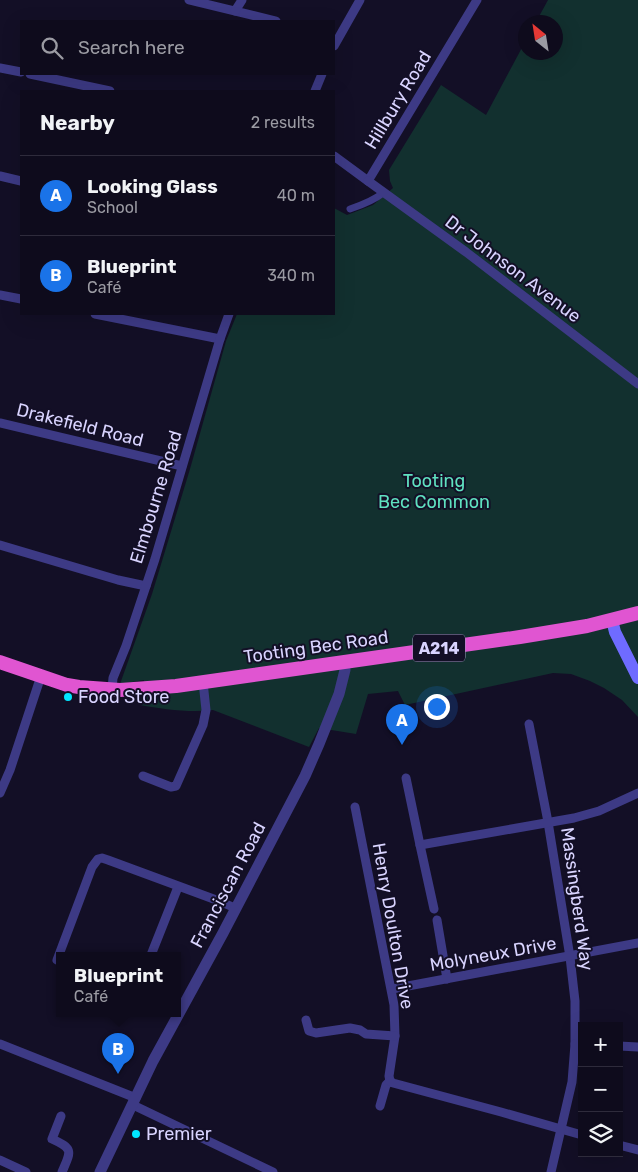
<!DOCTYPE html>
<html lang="en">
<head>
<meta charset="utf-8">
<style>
  :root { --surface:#0e0b1c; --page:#171425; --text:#f1f3f6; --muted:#9b9ba3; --line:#2e2b3b; --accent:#1a73e8 }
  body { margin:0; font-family:Rubik,sans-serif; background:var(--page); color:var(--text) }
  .controls { position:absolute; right:15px; bottom:15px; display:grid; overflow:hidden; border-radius:0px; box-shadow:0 5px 20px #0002 }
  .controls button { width:45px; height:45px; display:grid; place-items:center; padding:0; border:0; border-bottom:1px solid var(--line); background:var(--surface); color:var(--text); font:25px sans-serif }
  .compass { position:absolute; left:518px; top:15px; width:45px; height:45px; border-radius:50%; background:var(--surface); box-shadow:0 5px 20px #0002; rotate:330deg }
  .you { position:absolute; left:436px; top:706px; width:18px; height:18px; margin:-12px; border:4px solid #fff; border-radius:50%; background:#1a73e8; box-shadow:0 0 0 8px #1a73e833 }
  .badge { display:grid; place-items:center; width:32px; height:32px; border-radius:50%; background:var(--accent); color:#fff; font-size:16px; font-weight:700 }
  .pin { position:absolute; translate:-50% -41px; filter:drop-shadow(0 1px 2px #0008) }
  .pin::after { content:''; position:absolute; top:26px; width:18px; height:15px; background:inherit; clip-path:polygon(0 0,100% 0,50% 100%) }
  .popup { position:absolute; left:56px; top:952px; width:125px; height:65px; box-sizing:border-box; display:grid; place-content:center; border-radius:0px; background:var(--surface); filter:drop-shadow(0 1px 4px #0005); font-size:16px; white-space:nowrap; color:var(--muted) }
  .popup b { font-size:19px; color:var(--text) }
  .popup::after { content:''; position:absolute; left:50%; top:100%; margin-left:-10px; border:10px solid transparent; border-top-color:var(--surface) }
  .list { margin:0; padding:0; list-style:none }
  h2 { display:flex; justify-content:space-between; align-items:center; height:65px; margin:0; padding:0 20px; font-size:21px }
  h2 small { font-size:16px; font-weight:400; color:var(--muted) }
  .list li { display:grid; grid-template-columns:32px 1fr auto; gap:15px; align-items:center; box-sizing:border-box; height:80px; padding:0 20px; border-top:1px solid var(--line) }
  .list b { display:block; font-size:19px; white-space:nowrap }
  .list p { margin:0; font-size:16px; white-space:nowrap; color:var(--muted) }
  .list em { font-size:16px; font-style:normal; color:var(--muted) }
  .icon { flex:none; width:28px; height:28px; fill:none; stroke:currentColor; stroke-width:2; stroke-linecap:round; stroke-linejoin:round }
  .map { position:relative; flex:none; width:638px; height:1172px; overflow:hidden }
  .search { position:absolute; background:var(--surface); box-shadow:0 5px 20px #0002; left:20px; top:20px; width:315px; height:55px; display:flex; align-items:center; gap:12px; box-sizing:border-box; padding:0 18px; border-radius:0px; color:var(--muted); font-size:19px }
  .panel { position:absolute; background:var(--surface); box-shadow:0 5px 20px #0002; left:20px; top:90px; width:315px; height:225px; border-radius:0px }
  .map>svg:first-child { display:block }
  .green { fill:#12302f }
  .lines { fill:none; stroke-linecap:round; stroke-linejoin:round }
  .pedestrian { stroke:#3d3a85; stroke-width:7 }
  .minor { stroke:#3d3a85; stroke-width:9 }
  .tertiary { stroke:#3d3a85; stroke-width:11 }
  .secondary { stroke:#6f6bff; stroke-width:12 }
  .trunk { stroke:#e055d1; stroke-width:14 }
  .poi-dot { fill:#00e5ff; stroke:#130f26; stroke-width:2 }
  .labels { text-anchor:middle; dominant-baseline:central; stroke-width:4; stroke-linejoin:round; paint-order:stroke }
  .shield { fill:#130f26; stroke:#9e99be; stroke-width:1 }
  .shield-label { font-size:16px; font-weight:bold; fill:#d9d4ff }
  .street-label { font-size:18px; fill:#d9d4ff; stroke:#130f26 }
  .park-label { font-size:18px; fill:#5fe0c0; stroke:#130f26 }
  .poi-label { font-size:18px; fill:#d9d4ff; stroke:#130f26; text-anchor:start }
</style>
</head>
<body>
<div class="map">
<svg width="638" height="1172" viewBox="0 0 638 1172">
  <rect width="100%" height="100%" fill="#130f26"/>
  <path class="green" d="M548 0H638V717L622 700 604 688 590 681 571 674 553 673 405 705 398 691 368 694 356 734 319 728 309 747 213 710C189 713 163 709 140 705L144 680 120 684 152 594 190 469 226 341 237 314H334V208L347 215 373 205 393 188 390 181 389 170 441 85 486 115 525 42 526 52H556V22H536Z"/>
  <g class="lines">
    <path class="pedestrian" d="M350 209C362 205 373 201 383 193"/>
    <g class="minor">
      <path d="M189 0 276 21"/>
      <path d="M235 11 242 0"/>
      <path d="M334 46 360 0"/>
      <path d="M0 68 21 72"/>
      <path d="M30 74 110 91"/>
      <path d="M315 91 322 74"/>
      <path d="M334 156 368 181 477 0"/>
      <path d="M0 176 21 181"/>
      <path d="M368 181 466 252 638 384"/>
      <path d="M0 295 21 299"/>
      <path d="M95 314 220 339"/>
      <path d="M0 423 182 466"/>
      <path d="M0 545 118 580 146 586"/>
      <path d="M112 689 113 678 126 646 155 559 220 339 229 314"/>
      <path d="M529 724 548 822 570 957 575 1001V1044"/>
      <path d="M143 776 171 787 176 786 203 725 206 710 203 682"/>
      <path d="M406 778 420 845"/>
      <path d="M0 793 10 770 41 676"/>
      <path d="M355 807 394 1005 395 1036 389 1076 390 1081 386 1085 380 1106"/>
      <path d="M434 909 420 845 574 818 599 811 638 793"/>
      <path d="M437 920 447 979"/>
      <path d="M151 955 178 887"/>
      <path d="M59 961 57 960 92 867 98 859 102 858 108 860 219 901 235 908"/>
      <path d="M392 989 638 943"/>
      <path d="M306 1020 309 1031 316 1033 350 1028 360 1030 366 1034 395 1036"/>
      <path d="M0 1044 136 1098"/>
      <path d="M619 1046 638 1047"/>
      <path d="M390 1081 393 1083 501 1112 582 1135"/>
      <path d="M133 1105 273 1172"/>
      <path d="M61 1116 52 1139C74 1149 71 1151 62 1172"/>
      <path d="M619 1145 638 1150"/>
      <path d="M0 1160 26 1172"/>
      <path d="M551 1172 572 1082 575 1044H582"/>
    </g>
    <path class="tertiary" d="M100 1172 153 1061 223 933 305 776 319 744 339 694 345 670 344 662"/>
    <path class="secondary" d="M612 620 615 632 638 678"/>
    <path class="trunk" d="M0 662 67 685 79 687 120 690 176 686 520 637 587 626 638 613"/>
  </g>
  <g class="poi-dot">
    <circle cx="68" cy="697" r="5"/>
    <circle cx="136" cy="1134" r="5"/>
  </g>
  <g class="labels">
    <rect class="shield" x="413" y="634.5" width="52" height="27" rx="4"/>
    <g class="shield-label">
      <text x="439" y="648">A214</text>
    </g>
    <g class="street-label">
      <text transform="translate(398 100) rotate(-59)">Hillbury Road</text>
      <text transform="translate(513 269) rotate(37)">Dr Johnson Avenue</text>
      <text transform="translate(80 425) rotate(14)">Drakefield Road</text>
      <text transform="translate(156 497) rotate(-73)">Elmbourne Road</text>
      <text transform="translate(316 647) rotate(-8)">Tooting Bec Road</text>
      <text transform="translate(228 885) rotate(-62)">Franciscan Road</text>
      <text transform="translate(577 899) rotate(82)">Massingberd Way</text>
      <text transform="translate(393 926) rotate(80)">Henry Doulton Drive</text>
      <text transform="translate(493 954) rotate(-10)">Molyneux Drive</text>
    </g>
    <g class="park-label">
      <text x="434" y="481">Tooting<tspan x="434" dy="21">Bec Common</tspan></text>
    </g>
    <g class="poi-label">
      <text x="78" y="697">Food Store</text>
      <text x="146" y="1134">Premier</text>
    </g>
  </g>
</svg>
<div class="controls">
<button>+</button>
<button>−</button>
<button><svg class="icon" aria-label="layers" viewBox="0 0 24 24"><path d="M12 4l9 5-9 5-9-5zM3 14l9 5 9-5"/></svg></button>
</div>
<svg class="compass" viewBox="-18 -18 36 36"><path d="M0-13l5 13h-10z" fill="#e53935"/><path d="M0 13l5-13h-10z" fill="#9b9ba3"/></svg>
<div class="you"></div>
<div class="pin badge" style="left:402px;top:745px">A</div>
<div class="pin badge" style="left:118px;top:1074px">B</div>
<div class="popup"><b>Blueprint</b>Café</div>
<div class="search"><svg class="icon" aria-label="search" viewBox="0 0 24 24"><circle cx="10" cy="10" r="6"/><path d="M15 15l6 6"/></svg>Search here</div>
<section class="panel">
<h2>Nearby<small>2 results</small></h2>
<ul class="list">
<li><span class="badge">A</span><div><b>Looking Glass</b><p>School</p></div><em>40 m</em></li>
<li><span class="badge">B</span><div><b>Blueprint</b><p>Café</p></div><em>340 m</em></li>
</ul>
</section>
</div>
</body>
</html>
